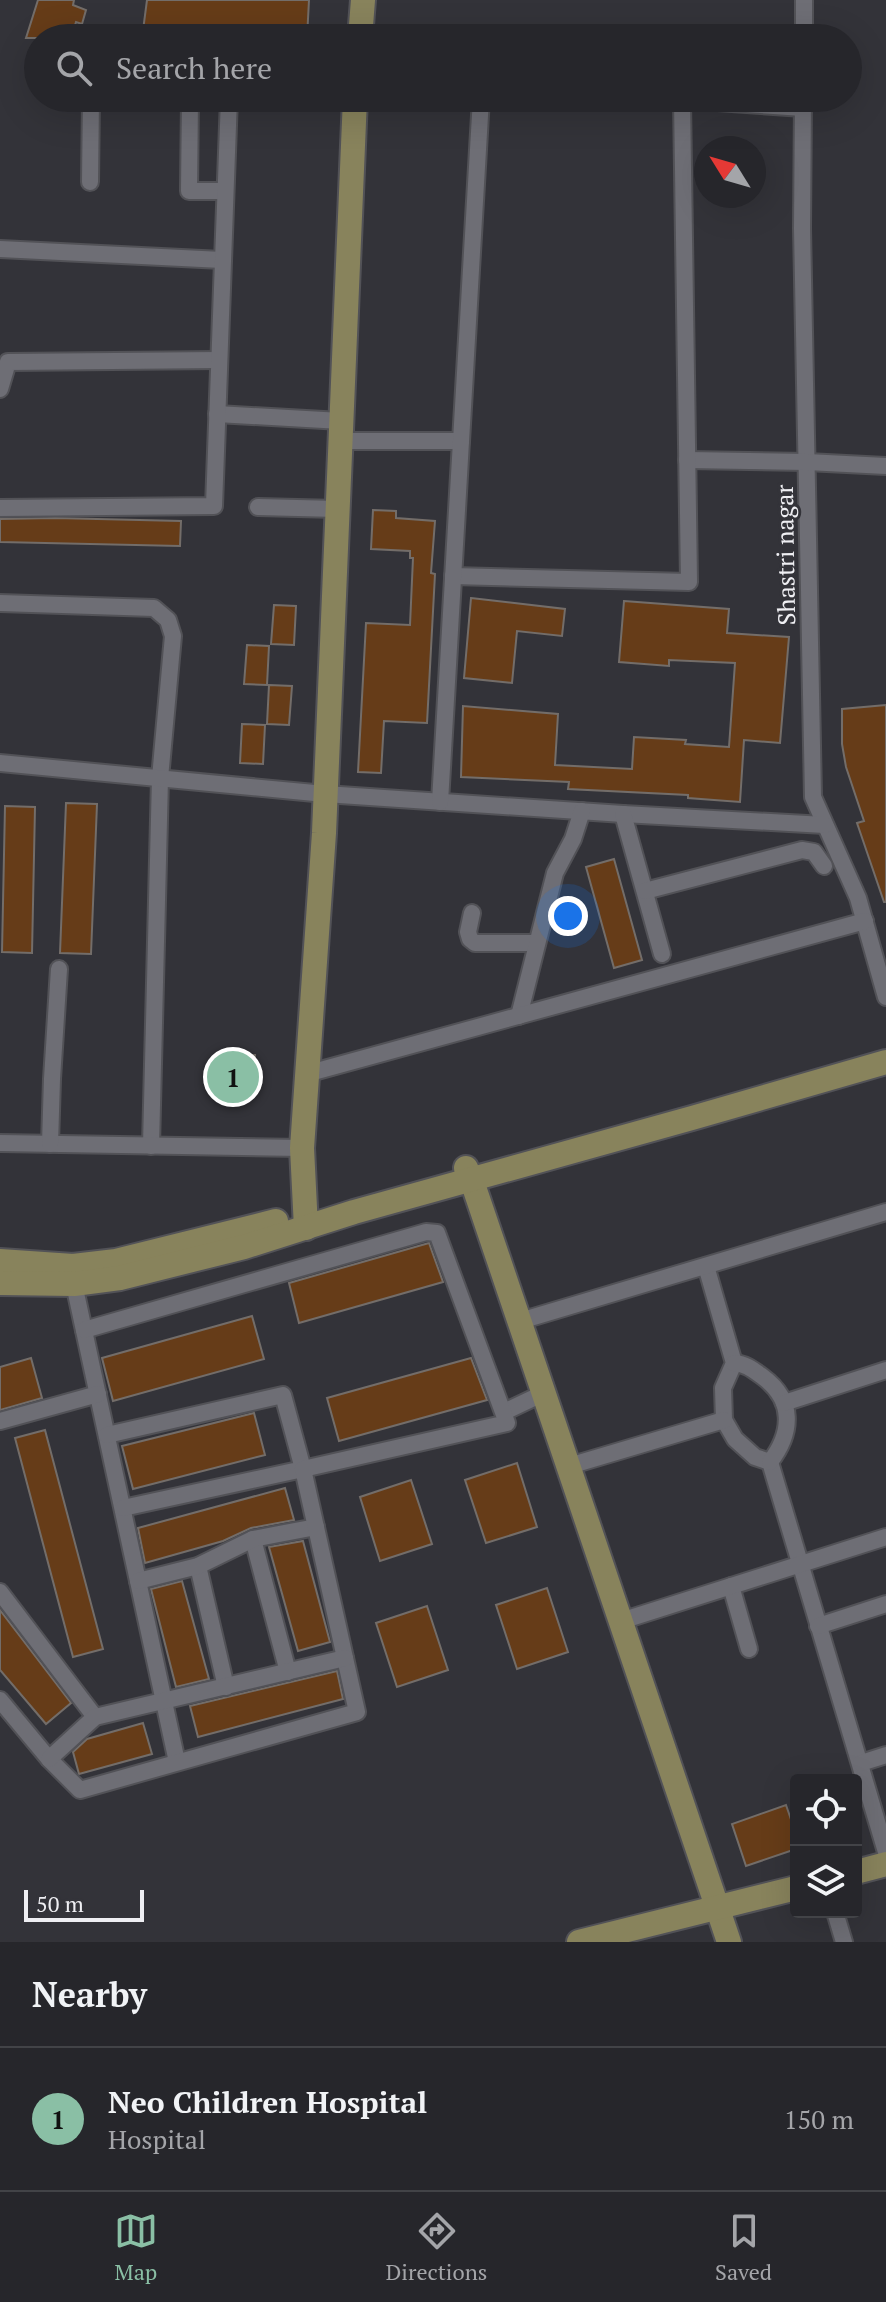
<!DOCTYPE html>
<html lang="en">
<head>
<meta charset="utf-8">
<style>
  :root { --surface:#26262b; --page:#2e2e33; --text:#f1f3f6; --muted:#a4a5a9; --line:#424347; --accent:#8abfa5 }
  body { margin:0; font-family:"PT Serif",serif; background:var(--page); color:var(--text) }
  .controls { position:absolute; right:24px; bottom:24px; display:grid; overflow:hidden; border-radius:8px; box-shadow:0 8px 32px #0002 }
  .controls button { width:72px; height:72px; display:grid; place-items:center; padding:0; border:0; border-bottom:2px solid var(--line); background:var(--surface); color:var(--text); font:40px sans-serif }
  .compass { position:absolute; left:694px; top:136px; width:72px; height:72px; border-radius:50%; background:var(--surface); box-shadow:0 8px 32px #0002; rotate:307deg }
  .scale { position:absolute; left:24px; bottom:20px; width:120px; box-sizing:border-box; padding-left:8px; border:4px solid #efeff3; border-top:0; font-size:22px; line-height:28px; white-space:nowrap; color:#efeff3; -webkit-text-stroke:6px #333339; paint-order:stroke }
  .you { position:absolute; left:568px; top:916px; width:28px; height:28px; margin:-20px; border:6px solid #fff; border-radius:50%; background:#1a73e8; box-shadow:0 0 0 12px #1a73e833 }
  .badge { display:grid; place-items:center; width:52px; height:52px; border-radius:50%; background:var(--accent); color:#111; font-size:26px; font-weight:700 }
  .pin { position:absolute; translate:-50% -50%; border:4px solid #fff; box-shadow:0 2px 8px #0006 }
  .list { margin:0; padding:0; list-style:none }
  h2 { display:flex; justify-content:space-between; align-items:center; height:104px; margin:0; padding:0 32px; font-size:34px }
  h2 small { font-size:26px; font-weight:400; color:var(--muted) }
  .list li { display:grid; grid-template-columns:52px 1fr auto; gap:24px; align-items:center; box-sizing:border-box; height:144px; padding:0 32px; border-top:2px solid var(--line) }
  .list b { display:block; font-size:30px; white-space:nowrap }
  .list p { margin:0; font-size:26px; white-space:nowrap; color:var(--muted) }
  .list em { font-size:26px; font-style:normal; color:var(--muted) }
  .icon { flex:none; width:44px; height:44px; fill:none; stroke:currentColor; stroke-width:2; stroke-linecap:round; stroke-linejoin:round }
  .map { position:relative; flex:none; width:886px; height:1942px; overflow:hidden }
  .search { position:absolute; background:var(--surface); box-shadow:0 8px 32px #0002; left:24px; right:24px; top:24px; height:88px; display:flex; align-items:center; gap:20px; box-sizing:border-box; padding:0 28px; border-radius:44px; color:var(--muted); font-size:30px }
  .sheet { height:248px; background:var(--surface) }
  nav { display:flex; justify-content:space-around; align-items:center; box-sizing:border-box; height:112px; border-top:2px solid var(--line); background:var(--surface); font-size:22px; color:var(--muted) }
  nav a { display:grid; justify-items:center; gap:4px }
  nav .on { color:var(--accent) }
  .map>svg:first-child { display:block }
  .building { fill:#663c18; stroke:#736d69; stroke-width:2 }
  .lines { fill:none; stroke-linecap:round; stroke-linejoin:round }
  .street-casing { stroke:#525257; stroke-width:20 }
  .secondary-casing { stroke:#525257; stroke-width:28 }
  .street { stroke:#6e6e75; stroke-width:16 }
  .secondary { stroke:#88835c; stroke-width:24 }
  .labels { text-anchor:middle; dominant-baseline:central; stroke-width:6; stroke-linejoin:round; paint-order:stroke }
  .street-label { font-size:24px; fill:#efeff3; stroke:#333339 }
</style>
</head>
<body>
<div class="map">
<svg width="886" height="1942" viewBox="0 0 886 1942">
  <rect width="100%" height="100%" fill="#333339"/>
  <g class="building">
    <path d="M38 0H74L73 5 86 10 82 24 76 22 71 38H58L47 34 45 38H26Z"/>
    <path d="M147 0H309L307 38H142Z"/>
    <path d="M373 510 396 511V518L435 521 431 573 435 574 427 723 384 721 381 773 358 772 366 623 410 625 413 558H410V551L371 549Z"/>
    <path d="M55 518 181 521 180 546 0 542V519Z"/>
    <path d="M471 598 565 609 562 636 517 631 512 683 464 678Z"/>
    <path d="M624 601 729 609 727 633 789 637 780 743 744 740 740 802 688 798V795L568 789 569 782 461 777 463 706 558 714 555 765 632 769 634 737 686 740 685 744 729 747 735 663 669 660V666L619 662Z"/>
    <path d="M274 605 296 606 294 645 271 644Z"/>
    <path d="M247 645 269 646 267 685 244 684Z"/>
    <path d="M269 685 292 686 289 725 267 724Z"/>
    <path d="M886 705V902H884L857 823 864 821 846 767 842 744V709Z"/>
    <path d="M242 724 265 725 263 764 240 763Z"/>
    <path d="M66 803 97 804 91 954 60 953Z"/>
    <path d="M5 806 35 807 32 953 2 952Z"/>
    <path d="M614 859 642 960 614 968 586 867Z"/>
    <path d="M216 1055H255L254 1095H216Z"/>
    <path d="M429 1243 443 1282 299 1323 289 1283Z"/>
    <path d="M252 1316 264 1359 113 1401 102 1358Z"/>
    <path d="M31 1358 42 1398 0 1410V1367Z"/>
    <path d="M471 1358 487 1400 339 1441 327 1398Z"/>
    <path d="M254 1413 265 1455 133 1489 122 1446Z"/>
    <path d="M45 1430 103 1649 73 1657 15 1438Z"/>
    <path d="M517 1463 537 1527 486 1543 465 1480Z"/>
    <path d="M411 1480 432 1544 380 1561 360 1497Z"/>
    <path d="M285 1488 294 1520 251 1528 223 1541 145 1563 138 1528Z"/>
    <path d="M303 1541 330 1642 298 1651 269 1547Z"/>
    <path d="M182 1581 209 1679 176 1687 151 1589Z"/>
    <path d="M547 1588 568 1652 517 1669 496 1605Z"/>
    <path d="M427 1606 448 1670 397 1687 376 1623Z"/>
    <path d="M0 1610 71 1703 46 1724 0 1670Z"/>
    <path d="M337 1671 343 1699 198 1737 190 1706Z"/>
    <path d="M143 1723 152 1754 79 1774 73 1752 87 1739Z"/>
    <path d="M786 1805 796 1834V1849L746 1866 732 1824Z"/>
  </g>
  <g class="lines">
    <g class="street-casing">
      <g id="street">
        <path d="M804 38V0"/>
        <path d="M190 98 189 191H225"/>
        <path d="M660 98 803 108"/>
        <path d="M803 98 802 228 813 797 858 898 886 997"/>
        <path d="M90 182 91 98"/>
        <path d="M0 249 222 260"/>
        <path d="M0 389 8 362 219 360"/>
        <path d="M217 414 341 421"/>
        <path d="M340 441H461"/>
        <path d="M687 460 807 462 886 466"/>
        <path d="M258 507 337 509"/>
        <path d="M0 508 214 506 229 98"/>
        <path d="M453 576 689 582 682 100"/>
        <path d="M0 603 154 608 168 620 173 636 160 778 151 1146"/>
        <path d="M0 763 325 794 623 814 825 825"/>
        <path d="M440 802 481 98"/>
        <path d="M623 814 662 954"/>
        <path d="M645 891 802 850 814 852 824 866"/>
        <path d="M472 913 468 932 470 939 475 943H537"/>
        <path d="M519 1016 555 873 573 839 582 811"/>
        <path d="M306 1074 865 921"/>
        <path d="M0 1143 302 1148"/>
        <path d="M50 1144 52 1079 59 969"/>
        <path d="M706 1266 734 1363 723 1388 724 1420 735 1439 755 1457 770 1462 886 1852"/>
        <path d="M74 1284 177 1762"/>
        <path d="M520 1321 886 1212"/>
        <path d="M734 1363C746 1364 752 1369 763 1377 794 1400 793 1432 770 1462"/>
        <path d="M784 1403 886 1370"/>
        <path d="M504 1412 544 1393"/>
        <path d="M0 1421 98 1394"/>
        <path d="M107 1435 283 1395 303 1469 123 1508"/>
        <path d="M569 1466 724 1420"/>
        <path d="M253 1539 288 1672"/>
        <path d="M198 1566 226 1687"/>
        <path d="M138 1581 198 1566 253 1539 316 1527"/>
        <path d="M731 1586 749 1649"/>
        <path d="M0 1592 95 1717"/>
        <path d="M621 1621 886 1537"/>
        <path d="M818 1626 886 1604"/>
        <path d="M0 1700 49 1759 80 1790 357 1712 303 1469 507 1423 437 1233 426 1232 84 1330"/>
        <path d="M49 1759 95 1717 345 1658"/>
        <path d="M861 1763 886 1755"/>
        <path d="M835 1912 844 1942"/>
      </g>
    </g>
    <g class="secondary-casing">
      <g id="secondary">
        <path d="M360 38 363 0"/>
        <path d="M466 1168 472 1181 729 1942"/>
        <path d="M306 1228 302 1148 324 833 355 98"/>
        <path d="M0 1261 73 1266 116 1261 276 1221"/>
        <path d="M0 1283 74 1284 120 1278 244 1247 354 1212 692 1118 886 1062"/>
        <path d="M856 1872 886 1864"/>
        <path d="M579 1942 796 1888"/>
      </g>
    </g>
    <use href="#street" class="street"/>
    <use href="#secondary" class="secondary"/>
  </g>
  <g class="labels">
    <g class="street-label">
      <text transform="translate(785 555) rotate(-91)">Shastri nagar</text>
    </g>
  </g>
</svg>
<div class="controls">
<button><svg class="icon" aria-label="locate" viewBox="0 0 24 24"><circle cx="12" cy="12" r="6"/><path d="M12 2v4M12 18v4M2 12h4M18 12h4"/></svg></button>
<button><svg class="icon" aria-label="layers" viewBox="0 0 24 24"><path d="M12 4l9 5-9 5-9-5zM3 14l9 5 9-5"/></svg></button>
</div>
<svg class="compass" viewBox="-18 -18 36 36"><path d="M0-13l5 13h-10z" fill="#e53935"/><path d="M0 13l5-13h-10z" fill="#a4a5a9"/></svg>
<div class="scale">50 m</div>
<div class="you"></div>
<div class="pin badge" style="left:233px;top:1077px">1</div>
<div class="search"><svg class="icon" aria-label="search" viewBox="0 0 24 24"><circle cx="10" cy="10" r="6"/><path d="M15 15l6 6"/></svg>Search here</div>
</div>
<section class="sheet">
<h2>Nearby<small></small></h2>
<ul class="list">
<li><span class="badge">1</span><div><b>Neo Children Hospital</b><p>Hospital</p></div><em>150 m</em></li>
</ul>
</section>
<nav>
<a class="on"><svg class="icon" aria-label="map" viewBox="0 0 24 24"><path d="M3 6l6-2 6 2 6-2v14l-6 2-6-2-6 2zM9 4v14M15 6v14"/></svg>Map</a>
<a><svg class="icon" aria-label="directions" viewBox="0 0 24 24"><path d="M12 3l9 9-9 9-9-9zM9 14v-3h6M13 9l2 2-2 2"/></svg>Directions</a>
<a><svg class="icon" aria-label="saved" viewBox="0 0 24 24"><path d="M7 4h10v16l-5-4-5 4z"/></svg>Saved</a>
</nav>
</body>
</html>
